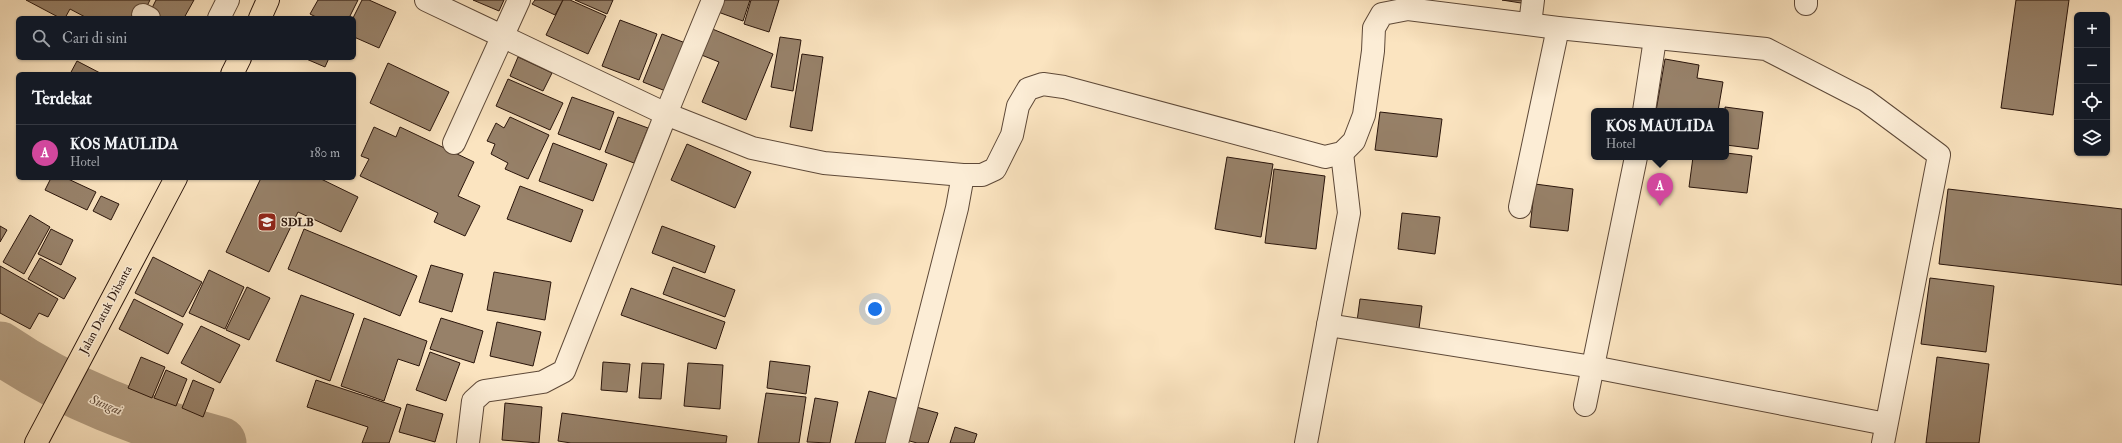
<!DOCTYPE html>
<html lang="id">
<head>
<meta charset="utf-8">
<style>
  :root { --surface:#171b24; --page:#20242c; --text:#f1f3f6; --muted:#9ea1a6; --line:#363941; --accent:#2563eb }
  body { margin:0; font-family:"IM FELL Double Pica",serif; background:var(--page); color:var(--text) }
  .controls { position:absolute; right:12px; top:12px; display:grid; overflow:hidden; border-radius:6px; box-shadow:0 1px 3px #0004 }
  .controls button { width:36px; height:36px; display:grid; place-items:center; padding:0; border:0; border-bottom:1px solid var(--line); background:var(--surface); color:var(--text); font:20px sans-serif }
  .you { position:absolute; left:875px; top:309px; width:14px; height:14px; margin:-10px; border:3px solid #fff; border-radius:50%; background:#1a73e8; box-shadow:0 0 0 6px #1a73e833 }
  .badge { display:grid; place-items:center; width:26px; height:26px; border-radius:50%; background:var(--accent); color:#fff; font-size:13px; font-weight:700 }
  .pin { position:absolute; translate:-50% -33px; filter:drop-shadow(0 1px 2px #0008) }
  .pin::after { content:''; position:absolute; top:21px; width:14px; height:12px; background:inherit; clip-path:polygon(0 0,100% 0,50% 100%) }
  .popup { position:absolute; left:1591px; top:108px; width:138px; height:52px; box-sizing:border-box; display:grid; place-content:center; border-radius:6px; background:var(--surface); filter:drop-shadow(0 1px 3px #0005); font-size:13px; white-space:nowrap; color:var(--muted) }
  .popup b { font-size:15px; color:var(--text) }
  .popup::after { content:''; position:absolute; left:50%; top:100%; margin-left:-8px; border:8px solid transparent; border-top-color:var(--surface) }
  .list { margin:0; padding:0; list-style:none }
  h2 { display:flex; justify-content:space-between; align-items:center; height:52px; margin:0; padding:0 16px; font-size:17px }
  h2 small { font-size:13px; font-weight:400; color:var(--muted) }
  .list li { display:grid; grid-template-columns:26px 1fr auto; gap:12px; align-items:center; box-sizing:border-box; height:56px; padding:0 16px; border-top:1px solid var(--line) }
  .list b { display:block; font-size:15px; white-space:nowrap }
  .list p { margin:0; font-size:13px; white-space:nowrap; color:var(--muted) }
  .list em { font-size:13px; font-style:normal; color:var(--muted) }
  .icon { flex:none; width:22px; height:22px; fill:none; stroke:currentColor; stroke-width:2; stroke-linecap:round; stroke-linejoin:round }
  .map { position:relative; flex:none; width:2122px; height:443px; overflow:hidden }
  .search { position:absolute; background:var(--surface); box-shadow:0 1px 3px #0004; left:16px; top:16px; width:340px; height:44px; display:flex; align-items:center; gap:10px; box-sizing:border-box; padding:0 14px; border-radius:6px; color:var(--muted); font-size:15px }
  .panel { position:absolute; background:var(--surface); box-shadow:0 1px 3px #0004; left:16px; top:72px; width:340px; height:108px; border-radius:6px }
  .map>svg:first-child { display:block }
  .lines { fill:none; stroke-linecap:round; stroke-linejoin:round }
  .river { stroke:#b49e82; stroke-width:53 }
  .building { fill:#978169; stroke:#2a150b }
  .minor-casing { stroke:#5e4938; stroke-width:24 }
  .major-casing { stroke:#2a150b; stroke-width:24 }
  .minor { stroke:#fcedd6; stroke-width:22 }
  .major { stroke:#fbe4c0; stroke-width:22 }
  .labels { text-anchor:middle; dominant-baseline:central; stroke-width:3; stroke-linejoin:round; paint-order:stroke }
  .poi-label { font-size:12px; font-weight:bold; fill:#2a150b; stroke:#fcedd6; text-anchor:start }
  .street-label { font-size:12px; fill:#2a150b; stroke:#fcedd6 }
  .water-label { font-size:13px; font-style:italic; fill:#614c3b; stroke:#fcedd6 }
</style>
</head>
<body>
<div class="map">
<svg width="2122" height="443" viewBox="0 0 2122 443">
  <rect width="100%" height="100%" fill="#fbe4c0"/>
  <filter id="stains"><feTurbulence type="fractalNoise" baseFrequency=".005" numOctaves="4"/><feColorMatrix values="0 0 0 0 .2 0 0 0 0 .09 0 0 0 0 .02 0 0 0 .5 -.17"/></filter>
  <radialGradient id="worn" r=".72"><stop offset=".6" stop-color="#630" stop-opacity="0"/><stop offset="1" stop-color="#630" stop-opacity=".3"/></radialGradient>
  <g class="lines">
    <path class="river" d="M0 348C67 394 142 422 220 443"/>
  </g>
  <g class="building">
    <path d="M26 0H150L141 18H87L70 9 65 18H60Z"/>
    <path d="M156 0H194L184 18H157L149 14Z"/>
    <path d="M318 0H358L349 18H318L310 14Z"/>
    <path d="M362 0H369L396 12 379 48 354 37 353 18Z"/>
    <path d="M473 0H504L499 11Z"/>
    <path d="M535 0H563L555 15 532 4Z"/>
    <path d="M563 0H570L606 16 588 54 546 35Z"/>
    <path d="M575 0H613L607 14Z"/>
    <path d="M723 0H750L743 21 718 12Z"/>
    <path d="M751 0H779L769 32 744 24Z"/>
    <path d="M1502 0H1522L1521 3Z"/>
    <path d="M2016 0H2069L2053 115 2001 108Z"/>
    <path d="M620 20 657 34 639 80 602 66Z"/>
    <path d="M710 28 773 54 746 120 702 102 719 62 699 54Z"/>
    <path d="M662 34 688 44 668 92 643 82Z"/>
    <path d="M780 37 801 40 793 91 771 87Z"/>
    <path d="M802 54 823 57 812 131 790 127Z"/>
    <path d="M518 57 552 73 543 91 510 76Z"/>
    <path d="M304 58H329L325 67Z"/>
    <path d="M1665 59 1699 65 1697 78 1723 82 1718 111H1656Z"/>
    <path d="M77 61 102 74H70Z"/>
    <path d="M388 63 449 92 430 131 370 103Z"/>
    <path d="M508 79 563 103 550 130 496 106Z"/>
    <path d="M572 97 614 112 600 150 558 134Z"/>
    <path d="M1725 107 1763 112 1758 149 1726 145Z"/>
    <path d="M1380 112 1442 119 1437 157 1375 150Z"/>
    <path d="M510 117 549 135 528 179 505 169 508 163 491 154 495 144 487 141 496 123 504 128Z"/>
    <path d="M618 117 648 128 634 163 605 152Z"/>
    <path d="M374 127 396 137 400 127 474 162 458 196 480 206 465 236 434 222 438 213 360 176 369 159 361 156Z"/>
    <path d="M553 143 607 164 593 201 539 181Z"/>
    <path d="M687 144 751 172 735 208 671 180Z"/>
    <path d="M1726 153 1752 156 1747 193 1689 187 1693 157H1726Z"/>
    <path d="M1227 157 1273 164 1261 237 1215 229Z"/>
    <path d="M1274 169 1325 176 1316 249 1265 243Z"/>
    <path d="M51 178H66L96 192 87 210 45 190Z"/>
    <path d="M261 178H319L358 197 341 232 298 212 269 272 226 252Z"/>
    <path d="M1535 184 1573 189 1568 231 1530 227Z"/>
    <path d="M520 186 583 210 571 242 507 219Z"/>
    <path d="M1948 189 2122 209V285L1939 264Z"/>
    <path d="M101 196 119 204 111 220 93 211Z"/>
    <path d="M1402 213 1440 217 1435 254 1398 249Z"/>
    <path d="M30 215 50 227 24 274 3 262Z"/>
    <path d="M0 226 7 230 0 242Z"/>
    <path d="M662 226 715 246 705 273 652 253Z"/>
    <path d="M51 229 73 240 61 265 38 254Z"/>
    <path d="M304 229 417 276 400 316 288 269Z"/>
    <path d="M153 257 202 282 183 317 135 293Z"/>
    <path d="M40 258 76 278 64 299 28 279Z"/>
    <path d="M431 265 463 274 452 312 419 302Z"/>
    <path d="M0 266 58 299 48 317 39 313 30 329 0 313Z"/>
    <path d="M673 267 735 290 725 317 663 294Z"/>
    <path d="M209 270 244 287 225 329 189 313Z"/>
    <path d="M494 272 551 282 545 320 487 310Z"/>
    <path d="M1930 278 1994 286 1986 352 1921 344Z"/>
    <path d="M247 287 270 298 249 340 226 330Z"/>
    <path d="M631 288 725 322 716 349 621 315Z"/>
    <path d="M301 295 354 314 330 381 276 361Z"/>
    <path d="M134 299 183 324 168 354 119 329Z"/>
    <path d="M1360 299 1422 306 1417 343 1355 336Z"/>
    <path d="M364 318 427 341 419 366 398 359 384 401 341 386Z"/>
    <path d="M441 318 483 331 474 363 430 349Z"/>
    <path d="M497 322 541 332 533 366 490 356Z"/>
    <path d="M201 326 240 345 220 383 181 363Z"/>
    <path d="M430 352 460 363 446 401 416 390Z"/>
    <path d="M141 357 165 367 152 398 128 388Z"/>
    <path d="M1937 357 1989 364 1979 443H1926Z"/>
    <path d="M770 361 810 366 806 394 767 388Z"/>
    <path d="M603 362 630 364 627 392 601 390Z"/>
    <path d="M642 363 664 364 661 399 639 398Z"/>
    <path d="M688 363 723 365 720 409 684 406Z"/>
    <path d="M166 370 187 379 176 406 154 398Z"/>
    <path d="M193 380 214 389 203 417 182 408Z"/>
    <path d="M316 380 401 408 389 443H362L368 427 307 407Z"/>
    <path d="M869 391 906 401 894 443H855Z"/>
    <path d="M766 393 806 397 799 443H758Z"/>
    <path d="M815 398 838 402 830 443 807 442Z"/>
    <path d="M505 403 542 407 539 443 502 440Z"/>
    <path d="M407 404 443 414 435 442 399 432Z"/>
    <path d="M916 407 938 413 928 443H917L906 440Z"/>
    <path d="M562 413 727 436 726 443H571L558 441Z"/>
    <path d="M955 427 977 434 974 443H950Z"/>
  </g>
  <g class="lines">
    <g class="minor-casing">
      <g id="minor">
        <path d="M426 0 666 114 564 371 543 382 484 391 473 401 468 443"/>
        <path d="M713 0 666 114 752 148 824 163 963 175H982L995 169 1012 135 1018 106 1028 89 1043 84 1064 87 1325 157 1342 153 1354 141 1364 115 1373 51 1374 28 1382 14 1408 9 1558 28 1766 49 1865 100 1939 155 1883 443"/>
        <path d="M1806 4V0"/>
        <path d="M143 15 149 18"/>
        <path d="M219 18 228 0"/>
        <path d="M1530 24 1533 0"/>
        <path d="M1644 111 1655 39"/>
        <path d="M454 143 519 0"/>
        <path d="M1520 207 1558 28"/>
        <path d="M1328 325 1593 367 1886 424"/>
        <path d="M1585 405 1636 157"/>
        <path d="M897 443 957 208 963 175"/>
        <path d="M1306 443 1349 213 1342 153"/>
      </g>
    </g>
    <g class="major-casing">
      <g id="major">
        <path d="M260 18 268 0"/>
        <path d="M232 74 240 58"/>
        <path d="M36 443 176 178"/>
      </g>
    </g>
    <use href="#minor" class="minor"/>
    <use href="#major" class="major"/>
  </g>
  <defs>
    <g id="school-square" transform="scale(1)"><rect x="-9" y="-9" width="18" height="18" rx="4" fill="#8f2418" stroke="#fcedd6"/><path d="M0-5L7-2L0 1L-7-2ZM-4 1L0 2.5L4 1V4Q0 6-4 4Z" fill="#fff"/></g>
  </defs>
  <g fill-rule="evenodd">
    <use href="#school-square" x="267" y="222"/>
  </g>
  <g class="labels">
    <g class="poi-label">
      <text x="281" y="222">SDLB</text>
    </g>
    <g class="street-label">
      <text transform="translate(106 310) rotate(-62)">Jalan Datuk Dibanta</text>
    </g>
    <g class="water-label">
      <text transform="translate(106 405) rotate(22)">Sungai</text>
    </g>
  </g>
  <rect width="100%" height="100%" filter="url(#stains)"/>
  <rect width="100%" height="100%" fill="url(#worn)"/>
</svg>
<div class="controls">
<button>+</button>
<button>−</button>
<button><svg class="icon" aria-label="locate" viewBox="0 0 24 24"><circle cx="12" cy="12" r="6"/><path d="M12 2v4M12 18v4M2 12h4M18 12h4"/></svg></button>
<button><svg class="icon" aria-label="layers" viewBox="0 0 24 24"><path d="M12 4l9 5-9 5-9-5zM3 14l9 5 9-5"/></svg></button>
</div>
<div class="you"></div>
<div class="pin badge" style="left:1660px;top:206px;background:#d1479c">A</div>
<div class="popup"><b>KOS MAULIDA</b>Hotel</div>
<div class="search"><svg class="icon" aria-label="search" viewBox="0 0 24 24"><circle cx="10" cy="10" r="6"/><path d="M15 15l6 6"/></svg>Cari di sini</div>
<section class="panel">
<h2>Terdekat<small></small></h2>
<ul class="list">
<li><span class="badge" style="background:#d1479c">A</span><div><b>KOS MAULIDA</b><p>Hotel</p></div><em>180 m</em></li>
</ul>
</section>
</div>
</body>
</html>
